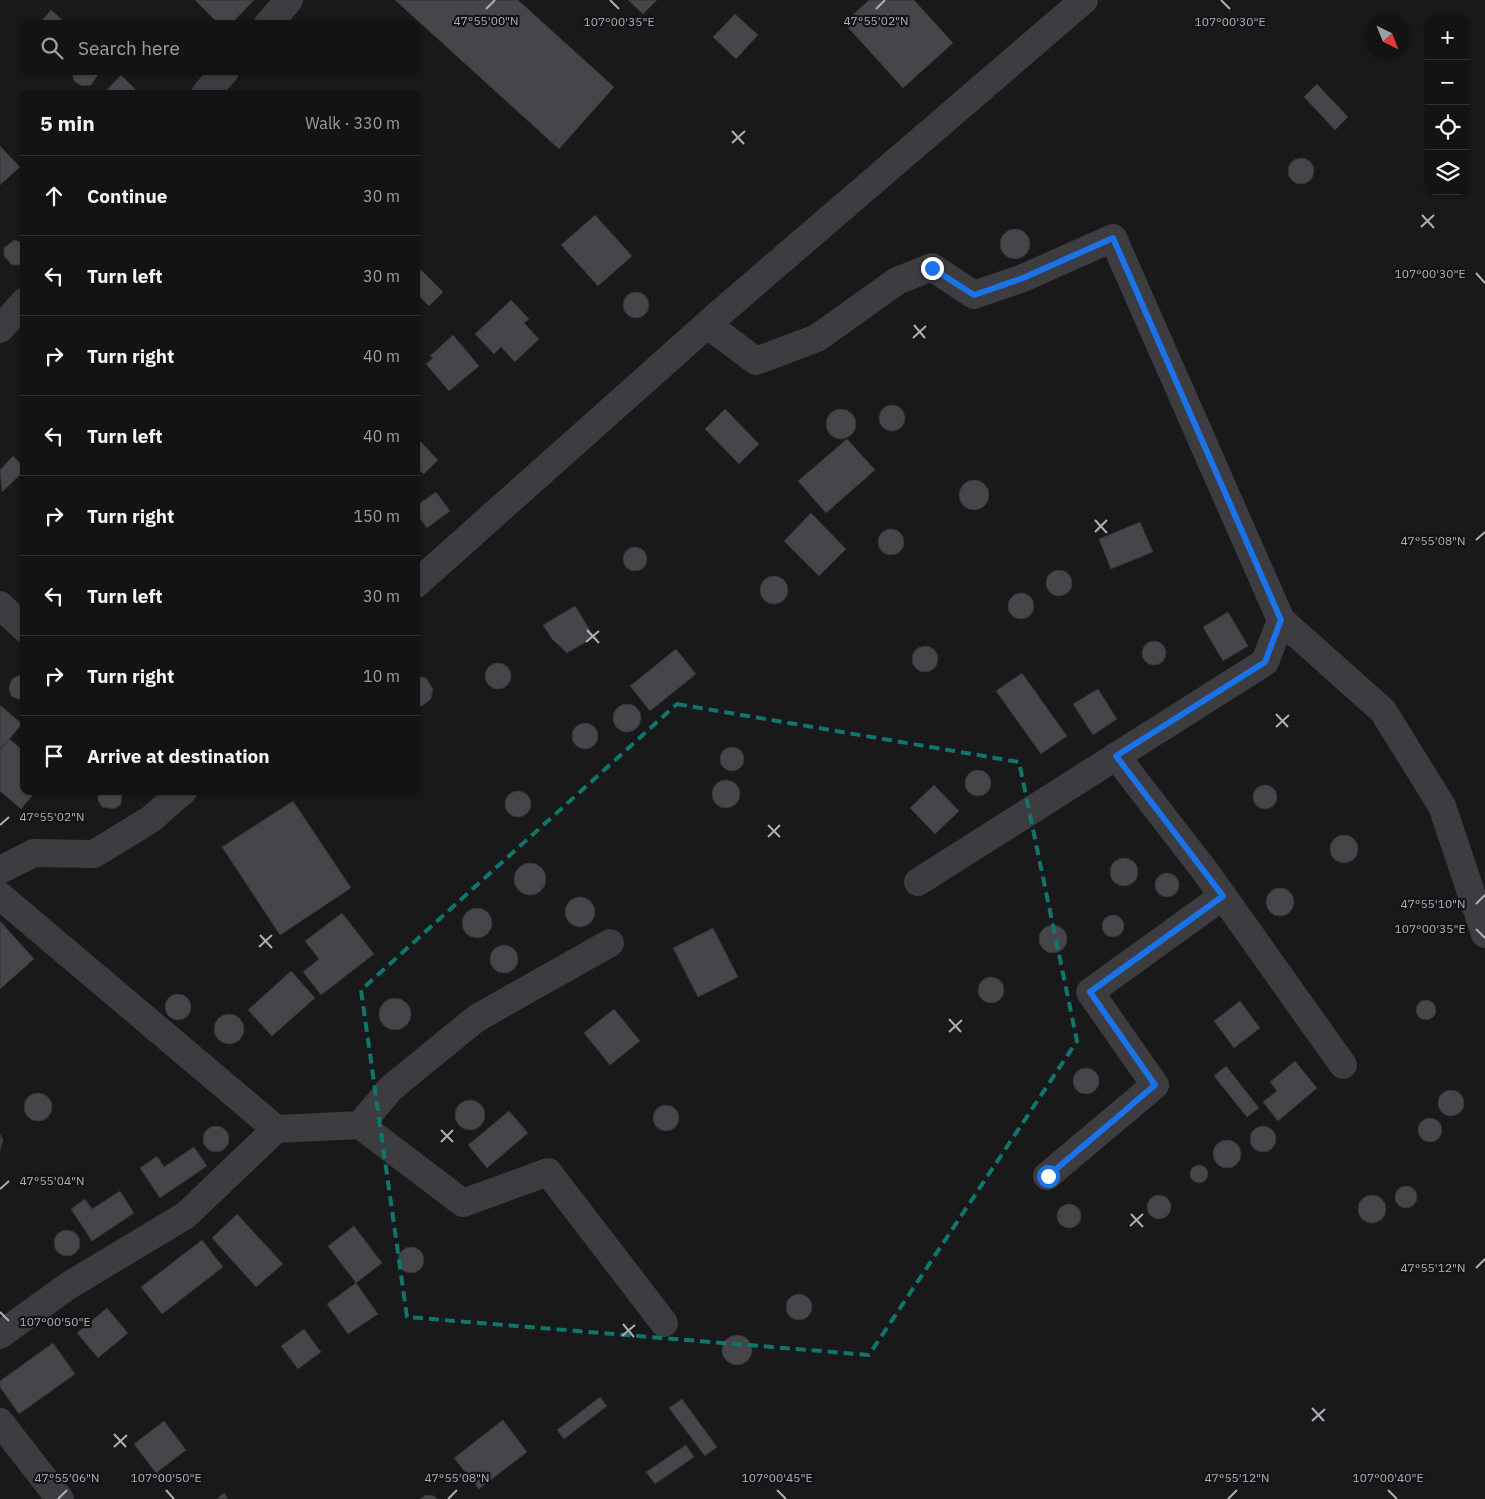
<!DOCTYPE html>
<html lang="en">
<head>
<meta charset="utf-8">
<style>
  :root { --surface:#131314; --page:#1c1c1d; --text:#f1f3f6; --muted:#9d9ea0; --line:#323234 }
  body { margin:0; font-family:"IBM Plex Sans",sans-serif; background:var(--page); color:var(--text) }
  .controls { position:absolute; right:15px; top:15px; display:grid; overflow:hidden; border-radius:10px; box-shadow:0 1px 4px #0004 }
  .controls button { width:45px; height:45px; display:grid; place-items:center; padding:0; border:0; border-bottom:1px solid var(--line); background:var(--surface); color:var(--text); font:25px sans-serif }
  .compass { position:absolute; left:1365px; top:15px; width:45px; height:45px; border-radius:50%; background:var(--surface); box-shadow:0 1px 4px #0004; rotate:137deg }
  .stop { position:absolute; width:15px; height:15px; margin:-11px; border:4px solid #1a73e8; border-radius:50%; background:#fff }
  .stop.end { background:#1a73e8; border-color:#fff; box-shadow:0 1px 5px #0008 }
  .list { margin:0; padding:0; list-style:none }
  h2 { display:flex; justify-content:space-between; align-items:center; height:65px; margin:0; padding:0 20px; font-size:21px }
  h2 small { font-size:16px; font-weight:400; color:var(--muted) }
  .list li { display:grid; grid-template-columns:32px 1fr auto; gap:15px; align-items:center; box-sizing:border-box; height:80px; padding:0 20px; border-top:1px solid var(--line) }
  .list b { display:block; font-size:19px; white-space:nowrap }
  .list em { font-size:16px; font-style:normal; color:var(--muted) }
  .icon { flex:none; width:28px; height:28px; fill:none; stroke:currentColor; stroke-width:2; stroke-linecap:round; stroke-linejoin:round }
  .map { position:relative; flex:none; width:1485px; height:1499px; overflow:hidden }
  .search { position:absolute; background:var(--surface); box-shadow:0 1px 4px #0004; left:20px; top:20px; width:400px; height:55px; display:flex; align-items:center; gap:12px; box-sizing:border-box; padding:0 18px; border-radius:10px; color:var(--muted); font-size:19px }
  .panel { position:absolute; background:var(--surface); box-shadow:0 1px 4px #0004; left:20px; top:90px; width:400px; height:705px; border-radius:10px }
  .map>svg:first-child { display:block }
  .building { fill:#46464a; stroke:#343336 }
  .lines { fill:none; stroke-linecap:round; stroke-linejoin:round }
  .minor { stroke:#3c3c41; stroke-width:28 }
  .route { stroke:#1a73e8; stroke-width:6 }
  .marked { fill:none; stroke:#0f766e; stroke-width:4; stroke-dasharray:10 6; stroke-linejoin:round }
  .ticks { fill:none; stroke:#adaeb9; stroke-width:2 }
  .ticks-label { font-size:12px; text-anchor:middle; fill:#adaeb9; stroke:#141416; stroke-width:4.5; stroke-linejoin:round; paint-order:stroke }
</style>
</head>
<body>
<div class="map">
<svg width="1485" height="1499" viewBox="0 0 1485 1499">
  <rect width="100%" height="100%" fill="#19191a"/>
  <g class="building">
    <path d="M195 0H254L231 24H219Z"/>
    <path d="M395 0H518L614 87 559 149Z"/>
    <path d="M628 0H657L643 14Z"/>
    <path d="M869 0H914L953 43 903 88 844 23Z"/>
    <path d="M51 10 67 24H39Z"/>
    <path d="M735 14 758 35 736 59 713 37Z"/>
    <path d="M72 71H98V75L91 85 82 86 74 81Z"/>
    <path d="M121 75 140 94H103Z"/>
    <path d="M1317 84 1348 117 1335 130 1304 97Z"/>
    <path d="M0 146 20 167 0 185Z"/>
    <circle cx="1301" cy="171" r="13"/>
    <path d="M595 215 632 256 598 286 561 245Z"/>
    <circle cx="1015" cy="244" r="15"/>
    <path d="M14 240 24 243V263L21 265H12L4 256V248Z"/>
    <path d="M419 268 443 292 429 306 416 293V271Z"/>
    <circle cx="636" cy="305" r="13"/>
    <path d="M511 300 529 319 524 323 539 339 515 362 501 347 494 354 475 334Z"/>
    <path d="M453 335 479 366 449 391 426 364 433 358 430 356Z"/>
    <circle cx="892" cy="418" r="13"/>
    <path d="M725 409 759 444 739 464 705 429Z"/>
    <circle cx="841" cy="424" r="15"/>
    <path d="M847 439 875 470 826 513 798 481Z"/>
    <path d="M421 442 438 460 424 474 416 468V447Z"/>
    <path d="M13 456 24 467V471L2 492 0 470Z"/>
    <circle cx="974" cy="495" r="15"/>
    <path d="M436 492 450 511 427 528 416 513V506Z"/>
    <path d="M811 513 846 549 819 576 784 541Z"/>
    <path d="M1140 522 1153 552 1111 569 1099 539Z"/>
    <circle cx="891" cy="542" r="13"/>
    <circle cx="635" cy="559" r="12"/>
    <circle cx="1059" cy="583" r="13"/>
    <circle cx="774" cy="590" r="14"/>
    <circle cx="1021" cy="606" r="13"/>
    <path d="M575 606 594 637 567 653 552 639 543 625Z"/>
    <path d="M1228 612 1248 646 1223 661 1203 627Z"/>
    <circle cx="1154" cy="653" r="12"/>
    <circle cx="925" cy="659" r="13"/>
    <path d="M676 649 696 674 650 711 630 686Z"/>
    <circle cx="498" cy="676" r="13"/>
    <path d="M1022 673 1067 736 1041 754 996 691Z"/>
    <path d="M20 675H24L23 701 11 696 9 688 12 679Z"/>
    <path d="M416 676 426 678 433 689 431 699 422 706H416Z"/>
    <path d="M1098 689 1117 719 1093 735 1073 704Z"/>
    <circle cx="627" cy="718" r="14"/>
    <path d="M0 705 22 724 0 750Z"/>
    <circle cx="585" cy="736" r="13"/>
    <path d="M9 739 24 751V791H36L21 809 0 791V750Z"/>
    <circle cx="732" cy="759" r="12"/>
    <circle cx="978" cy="783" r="13"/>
    <circle cx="726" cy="794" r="14"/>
    <path d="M934 785 959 811 935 834 910 808Z"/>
    <circle cx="1265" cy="797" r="12"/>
    <circle cx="518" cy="804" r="13"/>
    <path d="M122 791 121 804 114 809 102 807 98 800V791Z"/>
    <path d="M293 801 351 888 280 935 222 847Z"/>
    <circle cx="1344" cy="849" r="14"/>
    <circle cx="1124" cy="872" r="14"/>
    <circle cx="530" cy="879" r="16"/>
    <circle cx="1167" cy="885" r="12"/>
    <circle cx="1280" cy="902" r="14"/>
    <circle cx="580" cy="912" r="15"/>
    <circle cx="477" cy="923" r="15"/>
    <path d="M342 913 374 954 321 995 303 972 319 959 305 941Z"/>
    <circle cx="1113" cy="926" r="11"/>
    <path d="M0 921 34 959 0 989Z"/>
    <circle cx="1053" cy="939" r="14"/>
    <path d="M713 928 738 977 698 997 673 948Z"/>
    <circle cx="504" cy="959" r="14"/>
    <path d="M291 971 315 998 272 1036 248 1010Z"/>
    <circle cx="991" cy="990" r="13"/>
    <circle cx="178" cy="1007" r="13"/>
    <circle cx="395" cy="1014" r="16"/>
    <circle cx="1426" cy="1010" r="10"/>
    <path d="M1240 1001 1260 1028 1234 1048 1214 1021Z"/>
    <path d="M614 1009 640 1041 610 1065 584 1033Z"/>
    <circle cx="229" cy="1029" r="15"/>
    <path d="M1295 1061 1317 1088 1278 1121 1263 1102 1277 1091 1270 1082Z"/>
    <path d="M1226 1066 1259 1108 1247 1117 1214 1076Z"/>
    <circle cx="1086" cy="1081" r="13"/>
    <circle cx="1451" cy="1103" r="13"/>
    <circle cx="38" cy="1107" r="14"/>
    <circle cx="470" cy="1115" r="15"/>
    <circle cx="666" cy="1118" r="13"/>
    <path d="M509 1111 528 1133 487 1168 468 1145Z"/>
    <circle cx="1430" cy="1130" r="12"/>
    <circle cx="216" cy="1139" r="13"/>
    <circle cx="1263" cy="1139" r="13"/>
    <path d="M0 1134 3 1140 0 1151Z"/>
    <circle cx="1227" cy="1154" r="14"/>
    <path d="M194 1147 207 1166 160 1198 140 1168 157 1156 164 1167Z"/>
    <circle cx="1199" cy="1174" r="9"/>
    <circle cx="1406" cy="1197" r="11"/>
    <path d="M120 1191 134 1213 92 1241 71 1209 85 1199 92 1209Z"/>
    <circle cx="1372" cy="1209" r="14"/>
    <circle cx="1159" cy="1207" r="12"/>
    <circle cx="1069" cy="1216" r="12"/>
    <path d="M237 1214 283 1264 256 1287 212 1238Z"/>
    <path d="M354 1226 382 1263 356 1283 328 1246Z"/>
    <circle cx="67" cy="1243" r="13"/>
    <path d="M202 1240 223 1267 162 1314 141 1287Z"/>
    <circle cx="411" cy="1260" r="13"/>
    <path d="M356 1283 378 1314 348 1334 327 1304Z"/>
    <circle cx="799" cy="1307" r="13"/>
    <path d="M107 1308 128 1333 98 1358 77 1333Z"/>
    <path d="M304 1329 321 1352 298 1369 281 1346Z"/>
    <circle cx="737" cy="1350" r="15"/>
    <path d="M53 1343 75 1374 19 1414 0 1387V1381Z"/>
    <path d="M600 1397 607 1406 564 1439 557 1430Z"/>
    <path d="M682 1399 717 1447 705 1456 669 1408Z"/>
    <path d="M503 1420 527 1452 479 1489 454 1458Z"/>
    <path d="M164 1421 186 1450 156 1473 134 1444Z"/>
    <path d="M686 1445 694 1457 655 1484 646 1472Z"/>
    <path d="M224 1493 228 1499H217Z"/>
    <path d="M426 1495 434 1496 437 1499H420Z"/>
  </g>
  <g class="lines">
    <g class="minor">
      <path d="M268 24 289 0"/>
      <path d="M205 94 225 71"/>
      <path d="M708 325 756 361 817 338 897 281 932 267 974 295 1023 278 1113 238 1281 620 1265 662 918 882"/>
      <path d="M0 329 24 302"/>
      <path d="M416 584 720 313 1084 0"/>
      <path d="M0 605 24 628"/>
      <path d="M1281 620 1383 711 1442 806 1485 934"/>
      <path d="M1116 756 1205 871 1343 1065"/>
      <path d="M0 870 34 853 94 854 151 819 183 791"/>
      <path d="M0 896 276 1129 360 1125 463 1203 548 1172 664 1323"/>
      <path d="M360 1125 391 1088 477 1018 610 943"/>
      <path d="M1047 1176 1155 1085 1090 992 1223 896"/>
      <path d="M0 1335 68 1286 186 1215 276 1129"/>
      <path d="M0 1422 60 1499"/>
    </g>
  </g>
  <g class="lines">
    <path class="route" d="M932 268 974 295 1023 278 1113 238 1281 620 1265 662 1116 756 1223 896 1090 992 1155 1085 1048 1176"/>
  </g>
  <path class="marked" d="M677 704 1019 762 1077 1041 869 1355 407 1317 361 990Z"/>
  <path class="ticks" d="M610 0 619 9M1221 0 1230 9M486 9 495 0M876 9 885 0M732 131 744 144M732 143 745 131M1422 215 1434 228M1421 227 1434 215M1476 273 1485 283M914 325 925 338M913 338 926 326M1095 520 1107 533M1095 532 1107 520M1476 540 1485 532M587 630 599 643M586 642 599 631M1276 714 1288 727M1276 727 1289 715M0 825 9 817M768 825 780 837M768 837 780 825M1476 904 1485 895M1476 929 1485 938M260 935 272 948M259 947 272 935M949 1019 961 1032M949 1032 962 1020M441 1130 453 1142M441 1142 453 1130M0 1189 9 1181M1131 1214 1143 1227M1130 1226 1143 1214M1476 1268 1485 1259M0 1312 9 1321M623 1324 634 1337M622 1336 635 1325M1312 1408 1324 1421M1312 1421 1325 1409M114 1434 126 1447M114 1447 127 1435M166 1490 174 1499M777 1490 786 1499M1388 1490 1397 1499M58 1499 67 1490M448 1499 457 1490M1228 1499 1237 1490"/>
  <g class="ticks-label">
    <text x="486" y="25">47°55'00"N</text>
    <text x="876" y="25">47°55'02"N</text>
    <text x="619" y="26">107°00'35"E</text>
    <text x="1230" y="26">107°00'30"E</text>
    <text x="1430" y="278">107°00'30"E</text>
    <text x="1433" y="545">47°55'08"N</text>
    <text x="52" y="821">47°55'02"N</text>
    <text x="1433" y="908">47°55'10"N</text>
    <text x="1430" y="933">107°00'35"E</text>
    <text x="52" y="1185">47°55'04"N</text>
    <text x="1433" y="1272">47°55'12"N</text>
    <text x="55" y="1326">107°00'50"E</text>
    <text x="166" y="1482">107°00'50"E</text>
    <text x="777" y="1482">107°00'45"E</text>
    <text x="1388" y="1482">107°00'40"E</text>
    <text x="67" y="1482">47°55'06"N</text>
    <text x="457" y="1482">47°55'08"N</text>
    <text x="1237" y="1482">47°55'12"N</text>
  </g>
</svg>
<div class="controls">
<button>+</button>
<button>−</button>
<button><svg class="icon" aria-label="locate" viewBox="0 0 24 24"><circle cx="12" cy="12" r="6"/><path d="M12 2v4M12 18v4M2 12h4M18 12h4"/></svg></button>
<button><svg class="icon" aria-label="layers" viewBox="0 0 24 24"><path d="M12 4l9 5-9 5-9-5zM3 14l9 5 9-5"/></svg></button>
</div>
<svg class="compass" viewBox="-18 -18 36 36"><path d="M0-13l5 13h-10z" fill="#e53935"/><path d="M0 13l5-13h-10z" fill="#9d9ea0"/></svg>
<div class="stop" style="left:1048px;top:1176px"></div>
<div class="stop end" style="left:932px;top:268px"></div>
<div class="search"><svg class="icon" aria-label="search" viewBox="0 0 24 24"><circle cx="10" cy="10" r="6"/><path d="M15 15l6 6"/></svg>Search here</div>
<section class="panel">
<h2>5 min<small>Walk · 330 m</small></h2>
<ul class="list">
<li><svg class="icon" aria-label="ahead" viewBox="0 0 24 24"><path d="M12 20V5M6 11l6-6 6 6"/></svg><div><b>Continue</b></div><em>30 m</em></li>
<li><svg class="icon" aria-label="left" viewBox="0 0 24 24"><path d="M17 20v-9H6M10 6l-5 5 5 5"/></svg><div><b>Turn left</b></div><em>30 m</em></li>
<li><svg class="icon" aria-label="right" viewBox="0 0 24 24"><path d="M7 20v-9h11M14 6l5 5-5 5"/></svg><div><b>Turn right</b></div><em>40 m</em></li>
<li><svg class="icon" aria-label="left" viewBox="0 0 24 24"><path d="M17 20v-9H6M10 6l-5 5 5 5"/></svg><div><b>Turn left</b></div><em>40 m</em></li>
<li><svg class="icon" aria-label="right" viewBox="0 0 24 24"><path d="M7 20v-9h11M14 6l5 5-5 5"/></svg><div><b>Turn right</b></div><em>150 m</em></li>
<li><svg class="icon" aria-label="left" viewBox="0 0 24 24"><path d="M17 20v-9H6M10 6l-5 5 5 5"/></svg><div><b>Turn left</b></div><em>30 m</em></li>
<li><svg class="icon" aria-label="right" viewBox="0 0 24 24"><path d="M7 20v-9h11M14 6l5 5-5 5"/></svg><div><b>Turn right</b></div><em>10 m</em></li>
<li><svg class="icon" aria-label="arrive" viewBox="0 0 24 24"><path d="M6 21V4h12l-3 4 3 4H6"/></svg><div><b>Arrive at destination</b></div></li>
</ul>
</section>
</div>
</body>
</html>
